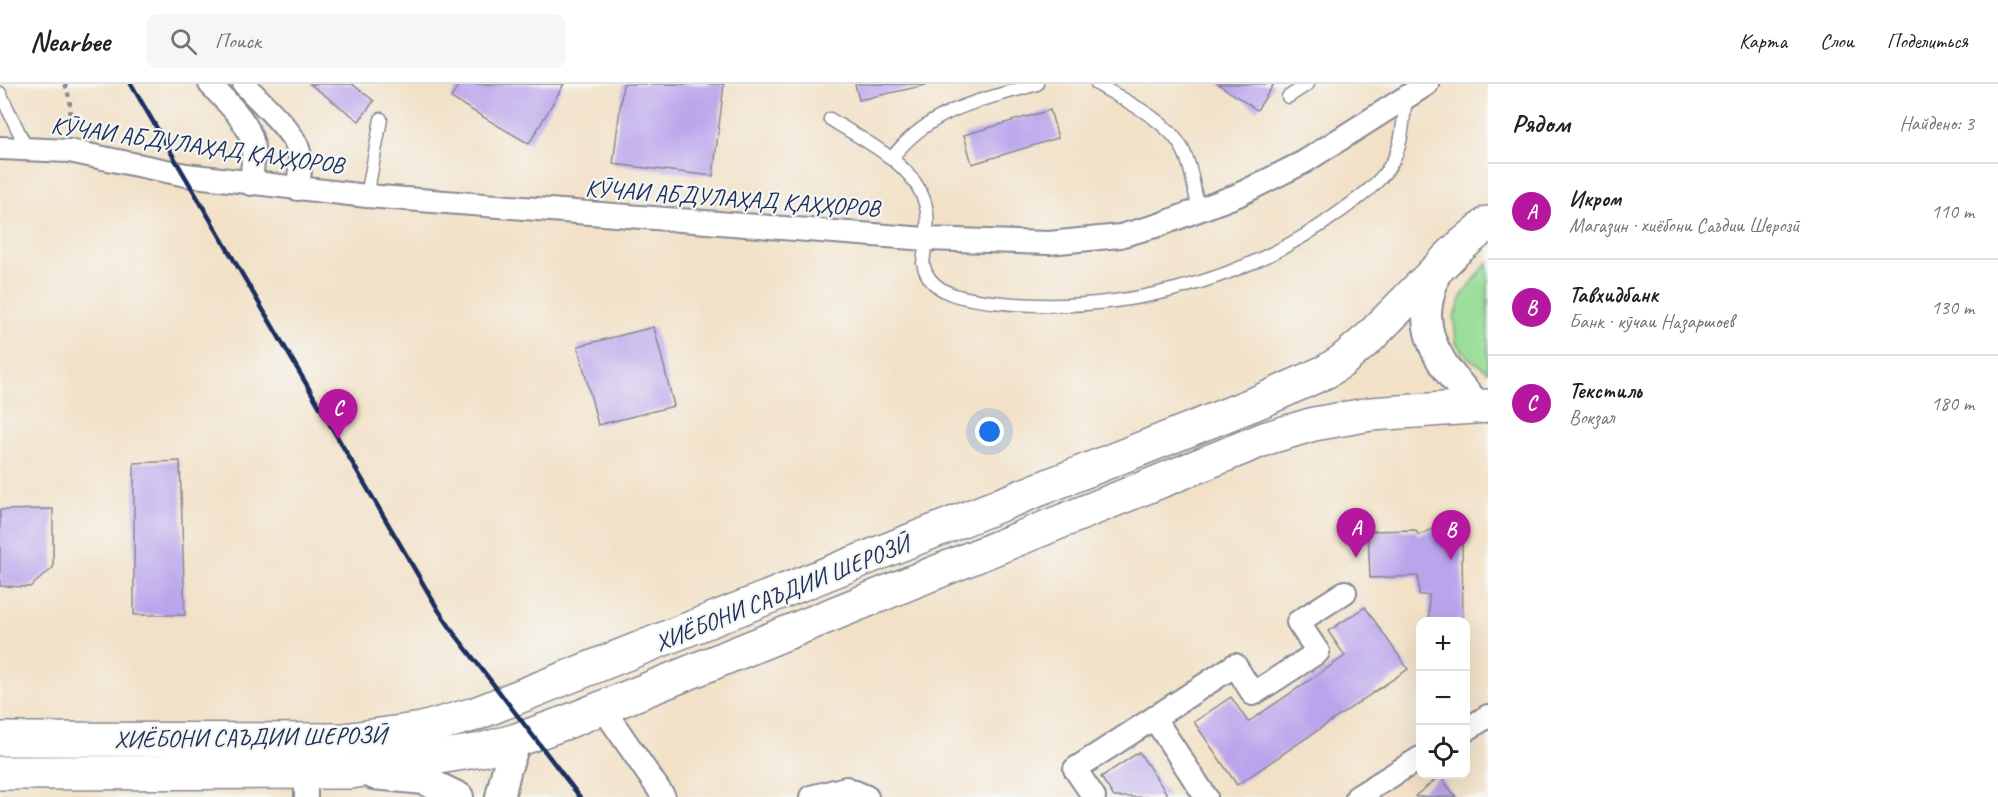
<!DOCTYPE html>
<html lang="ru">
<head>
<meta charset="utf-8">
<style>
  :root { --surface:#fff; --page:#f6f6f6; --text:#202124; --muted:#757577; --line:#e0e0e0; --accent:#b5179e }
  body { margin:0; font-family:Caveat,sans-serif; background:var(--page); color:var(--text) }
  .controls { position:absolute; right:18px; bottom:18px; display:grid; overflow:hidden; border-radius:12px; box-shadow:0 6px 24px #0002 }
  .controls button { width:54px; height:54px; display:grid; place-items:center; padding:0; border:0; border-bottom:2px solid var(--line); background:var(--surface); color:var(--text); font:30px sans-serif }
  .you { position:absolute; left:990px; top:348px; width:21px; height:21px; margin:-15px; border:4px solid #fff; border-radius:50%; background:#1a73e8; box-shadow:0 0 0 9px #1a73e833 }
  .badge { display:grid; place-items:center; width:39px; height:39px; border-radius:50%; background:var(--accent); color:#fff; font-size:20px; font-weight:700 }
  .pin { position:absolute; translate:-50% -50px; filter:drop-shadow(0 2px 3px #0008) }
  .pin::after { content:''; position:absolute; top:32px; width:21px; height:18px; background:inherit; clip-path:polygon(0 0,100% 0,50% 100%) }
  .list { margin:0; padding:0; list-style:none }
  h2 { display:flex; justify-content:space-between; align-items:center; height:78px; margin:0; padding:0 24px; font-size:26px }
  h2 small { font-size:20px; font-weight:400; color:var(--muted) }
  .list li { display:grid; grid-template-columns:39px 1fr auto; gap:18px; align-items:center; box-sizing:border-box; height:96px; padding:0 24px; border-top:2px solid var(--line) }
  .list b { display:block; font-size:22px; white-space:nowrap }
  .list p { margin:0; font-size:20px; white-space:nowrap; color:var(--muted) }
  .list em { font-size:20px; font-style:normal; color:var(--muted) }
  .icon { flex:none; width:33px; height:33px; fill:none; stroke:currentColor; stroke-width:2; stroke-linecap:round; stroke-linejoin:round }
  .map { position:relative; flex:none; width:1488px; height:713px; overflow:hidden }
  header { display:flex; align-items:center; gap:36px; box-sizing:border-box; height:84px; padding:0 30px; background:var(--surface); border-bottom:2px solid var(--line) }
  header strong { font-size:28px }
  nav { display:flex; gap:33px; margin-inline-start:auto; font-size:21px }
  .search { width:420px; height:54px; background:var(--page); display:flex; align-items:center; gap:15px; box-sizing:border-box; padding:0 21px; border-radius:12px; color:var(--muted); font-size:22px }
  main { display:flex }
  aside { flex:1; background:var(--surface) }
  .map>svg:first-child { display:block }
  .green { fill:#99dd96; stroke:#5a867a; stroke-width:1.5 }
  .building { fill:#baa4ec }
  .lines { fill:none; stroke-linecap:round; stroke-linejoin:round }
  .service-casing { stroke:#868892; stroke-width:15 }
  .minor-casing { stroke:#868892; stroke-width:26 }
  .tertiary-casing { stroke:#868892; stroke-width:32 }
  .trunk-casing { stroke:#868892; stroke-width:36 }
  .path { stroke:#868892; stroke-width:4; stroke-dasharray:4.5 4.5; stroke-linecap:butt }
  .service { stroke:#fff; stroke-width:12 }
  .minor { stroke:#fff; stroke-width:22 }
  .tertiary { stroke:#fff; stroke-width:28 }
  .trunk { stroke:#fff; stroke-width:33 }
  .rail { stroke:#1b2f5e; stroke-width:4.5 }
  .labels { text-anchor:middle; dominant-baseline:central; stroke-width:4.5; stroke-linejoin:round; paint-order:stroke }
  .street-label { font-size:24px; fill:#1b2f5e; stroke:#f6f6f2 }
</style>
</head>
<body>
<header>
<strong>Nearbee</strong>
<div class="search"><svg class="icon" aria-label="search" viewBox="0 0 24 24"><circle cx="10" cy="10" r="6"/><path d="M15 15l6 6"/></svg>Поиск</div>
<nav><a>Карта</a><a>Слои</a><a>Поделиться</a></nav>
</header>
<main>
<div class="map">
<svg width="1488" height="713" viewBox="0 0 1488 713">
  <rect width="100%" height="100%" fill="#f6f6f2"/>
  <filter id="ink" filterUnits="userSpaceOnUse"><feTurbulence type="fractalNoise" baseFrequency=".0167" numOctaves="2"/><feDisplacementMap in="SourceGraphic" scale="12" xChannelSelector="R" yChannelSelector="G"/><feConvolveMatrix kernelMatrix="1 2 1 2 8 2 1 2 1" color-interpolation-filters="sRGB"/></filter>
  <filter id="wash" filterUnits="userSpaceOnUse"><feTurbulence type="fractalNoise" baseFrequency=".008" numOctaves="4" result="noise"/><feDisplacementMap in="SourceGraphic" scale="24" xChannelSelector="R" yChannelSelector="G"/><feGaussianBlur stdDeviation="1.35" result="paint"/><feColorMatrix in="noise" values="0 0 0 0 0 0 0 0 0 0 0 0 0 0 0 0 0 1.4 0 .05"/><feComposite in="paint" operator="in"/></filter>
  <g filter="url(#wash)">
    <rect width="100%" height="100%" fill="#f2e1c7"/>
    <path class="green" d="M1488 178V287L1469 274 1456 259 1454 234 1463 210Z"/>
    <g id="blocks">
      <g class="building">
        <path d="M310 0H352L374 17 359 37Z"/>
        <path d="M459 0H564L529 60 451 14Z"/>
        <path d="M623 0H724L713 92 613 80Z"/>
        <path d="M855 0H926V1L859 16Z"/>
        <path d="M1218 0H1274L1257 26Z"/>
        <path d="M1050 26 1058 54 972 80 964 51Z"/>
        <path d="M654 243 674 322 598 341 578 262Z"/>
        <path d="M180 377 185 531H134V379Z"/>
        <path d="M53 425V484L30 503 0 502V426Z"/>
        <path d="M1433 445H1447L1457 453 1462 461 1463 538H1429V511H1419L1418 492 1370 494 1368 447 1415 446 1419 451Z"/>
        <path d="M1365 523 1408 585 1237 701 1194 638 1231 613 1248 638 1345 572 1328 547Z"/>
        <path d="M1139 668 1169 713H1114L1101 693Z"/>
        <path d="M1440 692 1456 713H1416L1415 712Z"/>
      </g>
    </g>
  </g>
  <g filter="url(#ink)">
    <use href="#blocks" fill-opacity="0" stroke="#868892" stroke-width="1.5"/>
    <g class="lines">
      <g class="service-casing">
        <g id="service">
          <path d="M1097 0C1124 16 1167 36 1182 64 1192 82 1194 107 1199 127"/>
          <path d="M0 9 27 65"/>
          <path d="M1288 13 1308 0"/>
          <path d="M830 35C865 58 920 81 927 128 929 144 925 163 923 179 929 211 966 215 993 218 1114 232 1243 200 1341 127 1359 114 1380 99 1391 80 1403 62 1403 35 1406 14"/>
          <path d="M891 75C930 24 980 17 1037 0"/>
          <path d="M367 112 381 35"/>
        </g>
      </g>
      <g class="minor-casing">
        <g id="minor">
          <path d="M210 0C224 16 247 35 252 57 255 70 252 86 251 100"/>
          <path d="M244 0C259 17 289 43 297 62 303 75 299 92 298 105"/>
          <path d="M0 64 69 67 186 91 367 112 926 155 1049 159 1120 152 1159 141 1238 111 1304 78 1427 0"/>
          <path d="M602 623 664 713"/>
          <path d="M1154 634 1235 581 1253 610 1318 568 1298 538 1345 508"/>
          <path d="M1466 646 1488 632"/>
          <path d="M306 688V713"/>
          <path d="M811 713 846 704 867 713"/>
          <path d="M1094 713 1075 685 1154 634 1206 713"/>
          <path d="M1357 713 1420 674"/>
        </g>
      </g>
      <g class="tertiary-casing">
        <g id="tertiary">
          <path d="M1437 185C1433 200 1427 215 1427 231 1427 268 1455 297 1479 323"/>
          <path d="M374 691 424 696 459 713"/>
          <path d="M500 713 507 684 517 656"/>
        </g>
      </g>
      <g class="trunk-casing">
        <g id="trunk">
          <path d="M0 655 344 656 422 645 475 630 1261 317 1327 287 1342 277 1369 254 1455 167 1488 139"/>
          <path d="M0 689 351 688 481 666 517 656 567 638 1267 354 1314 340 1371 330 1488 322"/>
        </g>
      </g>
      <path class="path" d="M65 0 70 16V45"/>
      <use href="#service" class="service"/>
      <use href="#minor" class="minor"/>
      <use href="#tertiary" class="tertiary"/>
      <use href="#trunk" class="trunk"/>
      <path class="rail" d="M131 0 439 527 454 549 580 713"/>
    </g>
  </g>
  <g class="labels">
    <g class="street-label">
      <text transform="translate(197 61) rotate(8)">КӮЧАИ АБДУЛАҲАД ҚАҲҲОРОВ</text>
      <text transform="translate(732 114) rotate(4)">КӮЧАИ АБДУЛАҲАД ҚАҲҲОРОВ</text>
      <text transform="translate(782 509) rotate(-22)">ХИЁБОНИ САЪДИИ ШЕРОЗӢ</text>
      <text transform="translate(250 653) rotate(-1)">ХИЁБОНИ САЪДИИ ШЕРОЗӢ</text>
    </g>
  </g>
</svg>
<div class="controls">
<button>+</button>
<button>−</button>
<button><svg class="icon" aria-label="locate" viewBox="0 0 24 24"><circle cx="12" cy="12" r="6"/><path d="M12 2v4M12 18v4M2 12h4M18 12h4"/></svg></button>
</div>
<div class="you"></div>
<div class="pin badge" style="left:1356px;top:474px">A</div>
<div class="pin badge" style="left:1451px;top:476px">B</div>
<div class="pin badge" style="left:338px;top:355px">C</div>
</div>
<aside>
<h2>Рядом<small>Найдено: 3</small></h2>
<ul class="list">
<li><span class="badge">A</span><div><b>Икром</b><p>Магазин · хиёбони Саъдии Шерозӣ</p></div><em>110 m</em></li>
<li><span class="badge">B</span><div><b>Тавхидбанк</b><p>Банк · кӯчаи Назаршоев</p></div><em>130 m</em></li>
<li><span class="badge">C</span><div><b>Текстиль</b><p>Вокзал</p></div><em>180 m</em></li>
</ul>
</aside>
</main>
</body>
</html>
